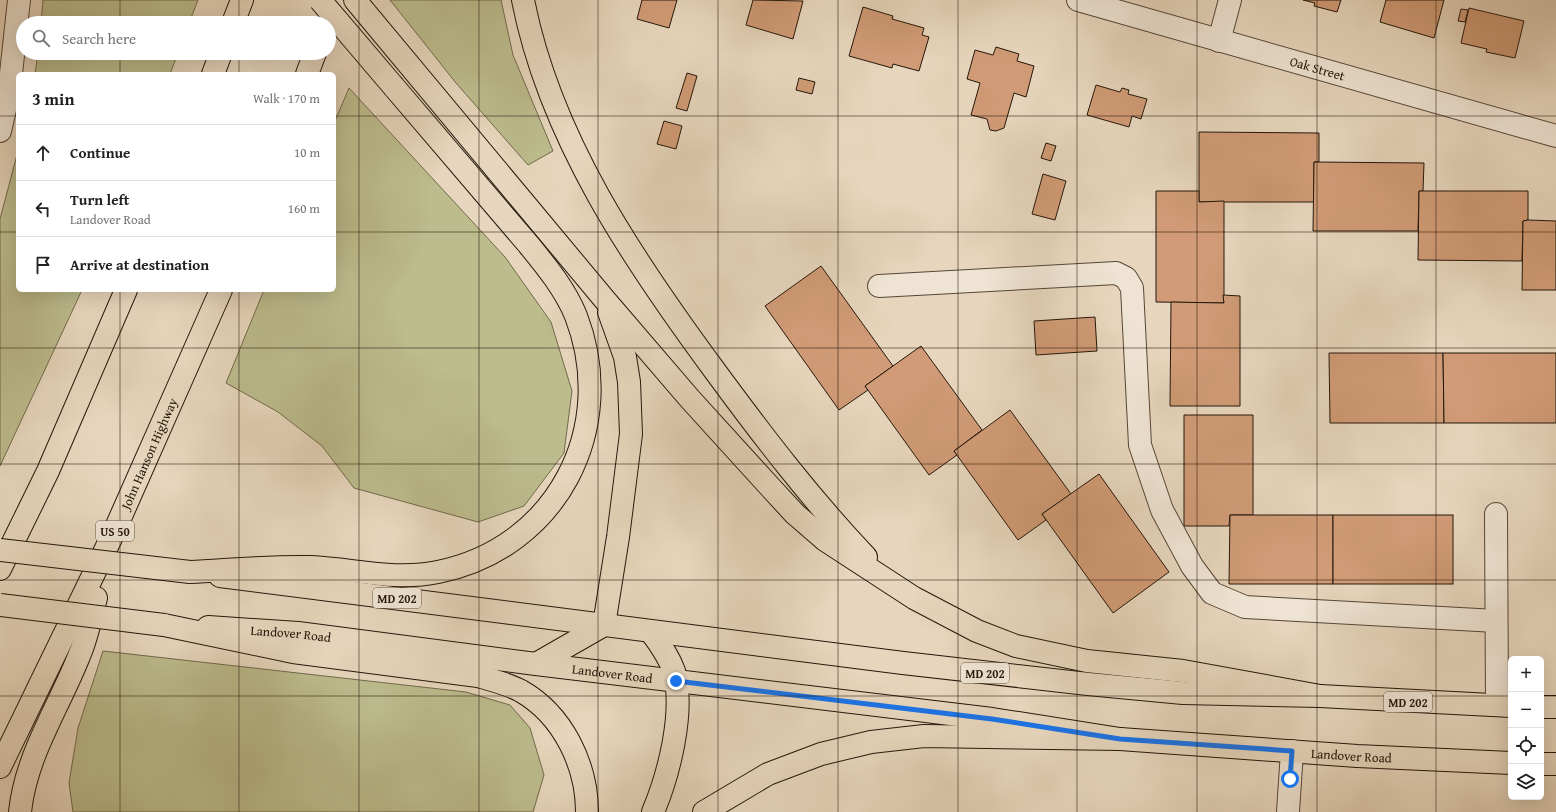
<!DOCTYPE html>
<html lang="en">
<head>
<meta charset="utf-8">
<style>
  :root { --surface:#fff; --page:#f6f6f6; --text:#202124; --muted:#757577; --line:#e0e0e0 }
  body { margin:0; font-family:"Gentium Book Plus",serif; background:var(--page); color:var(--text) }
  .controls { position:absolute; right:12px; bottom:12px; display:grid; overflow:hidden; border-radius:6px; box-shadow:0 4px 16px #0002 }
  .controls button { width:36px; height:36px; display:grid; place-items:center; padding:0; border:0; border-bottom:1px solid var(--line); background:var(--surface); color:var(--text); font:20px sans-serif }
  .stop { position:absolute; width:12px; height:12px; margin:-9px; border:3px solid #1a73e8; border-radius:50%; background:#fff }
  .stop.end { background:#1a73e8; border-color:#fff; box-shadow:0 1px 4px #0008 }
  .list { margin:0; padding:0; list-style:none }
  h2 { display:flex; justify-content:space-between; align-items:center; height:52px; margin:0; padding:0 16px; font-size:17px }
  h2 small { font-size:13px; font-weight:400; color:var(--muted) }
  .list li { display:grid; grid-template-columns:26px 1fr auto; gap:12px; align-items:center; box-sizing:border-box; height:56px; padding:0 16px; border-top:1px solid var(--line) }
  .list b { display:block; font-size:15px; white-space:nowrap }
  .list p { margin:0; font-size:13px; white-space:nowrap; color:var(--muted) }
  .list em { font-size:13px; font-style:normal; color:var(--muted) }
  .icon { flex:none; width:22px; height:22px; fill:none; stroke:currentColor; stroke-width:2; stroke-linecap:round; stroke-linejoin:round }
  .map { position:relative; flex:none; width:1556px; height:812px; overflow:hidden }
  .search { position:absolute; background:var(--surface); box-shadow:0 4px 16px #0002; left:16px; top:16px; width:320px; height:44px; display:flex; align-items:center; gap:10px; box-sizing:border-box; padding:0 14px; border-radius:22px; color:var(--muted); font-size:15px }
  .panel { position:absolute; background:var(--surface); box-shadow:0 4px 16px #0002; left:16px; top:72px; width:320px; height:220px; border-radius:6px }
  .map>svg:first-child { display:block }
  .green { fill:#bcbc8d; stroke:#706a4c }
  .building { fill:#d09b76; stroke:#24170b }
  .lines { fill:none; stroke-linecap:round; stroke-linejoin:round }
  .minor-casing { stroke:#554738; stroke-width:24 }
  .major-casing { stroke:#24170b; stroke-width:24 }
  .highway-casing { stroke:#24170b; stroke-width:24 }
  .minor { stroke:#efe4d4; stroke-width:22 }
  .major { stroke:#e7d6bd; stroke-width:22 }
  .highway { stroke:#e7d6bd; stroke-width:22 }
  .major-bridge-casing { stroke:#24170b; stroke-width:24; stroke-linecap:butt }
  .highway-bridge-casing { stroke:#24170b; stroke-width:24; stroke-linecap:butt }
  .major-bridge { stroke:#e7d6bd; stroke-width:22 }
  .highway-bridge { stroke:#e7d6bd; stroke-width:22 }
  .route { stroke:#1a73e8; stroke-width:5 }
  .grid { fill:none; stroke:#24170b; stroke-width:1; stroke-opacity:0.55 }
  .labels { text-anchor:middle; dominant-baseline:central; stroke-width:4; stroke-linejoin:round; paint-order:stroke }
  .shield { fill:#efe4d4; stroke:#615447; stroke-width:1 }
  .shield-label { font-size:12px; font-weight:bold; fill:#24170b }
  .street-label { font-size:13px; fill:#24170b; stroke:#efe4d4 }
</style>
</head>
<body>
<div class="map">
<svg width="1556" height="812" viewBox="0 0 1556 812">
  <rect width="100%" height="100%" fill="#e7d6bd"/>
  <filter id="stains"><feTurbulence type="fractalNoise" baseFrequency=".005" numOctaves="4"/><feColorMatrix values="0 0 0 0 .2 0 0 0 0 .09 0 0 0 0 .02 0 0 0 .5 -.17"/></filter>
  <radialGradient id="worn" r=".72"><stop offset=".6" stop-color="#630" stop-opacity="0"/><stop offset="1" stop-color="#630" stop-opacity=".3"/></radialGradient>
  <g class="green">
    <path d="M43 0H198L189 23H41Z"/>
    <path d="M390 0H501L513 55 553 151 528 165 456 83Z"/>
    <path d="M38 53H178L170 74H35Z"/>
    <path d="M349 88 505 257 551 322 572 391 564 453 524 506 478 522 354 488 322 446 278 412 226 383 264 290H334V123Z"/>
    <path d="M18 151V290H82L0 466V219Z"/>
    <path d="M103 651 466 692 510 705 530 728 544 775 533 812H73L69 783 78 728Z"/>
  </g>
  <g class="building">
    <path d="M642 0H677L669 28 637 19Z"/>
    <path d="M753 0 803 1 793 39 746 25Z"/>
    <path d="M1303 0H1341L1337 12 1314 6 1315 3Z"/>
    <path d="M1386 0H1444L1434 38 1380 22Z"/>
    <path d="M863 7 893 16 892 19 924 28 922 35 929 37 919 71 893 64 892 68 849 56Z"/>
    <path d="M1469 8 1524 21 1515 58 1486 52 1487 49 1461 43Z"/>
    <path d="M1461 9 1468 10 1465 22 1458 21Z"/>
    <path d="M996 47 1019 54 1017 61 1034 66 1026 97 1014 93 1004 128 996 131 990 130 987 119 971 115 980 83 967 79 975 50 993 55Z"/>
    <path d="M687 73 697 76 687 111 676 108Z"/>
    <path d="M799 78 815 82 812 94 796 90Z"/>
    <path d="M1096 85 1120 92 1122 88 1129 90 1128 94 1147 99 1141 119 1132 116 1129 127 1087 115Z"/>
    <path d="M664 121 682 126 676 149 657 144Z"/>
    <path d="M1199 132 1319 133V162H1314V202H1199Z"/>
    <path d="M1046 143 1056 146 1051 161 1041 158Z"/>
    <path d="M1314 162 1424 163 1423 191H1419L1418 231H1313Z"/>
    <path d="M1043 174 1066 181 1055 220 1032 214Z"/>
    <path d="M1156 191H1199V202L1224 201V303L1156 302Z"/>
    <path d="M1419 191H1528V220L1523 221 1522 261 1418 260Z"/>
    <path d="M1528 220 1556 221V290H1522L1523 221Z"/>
    <path d="M821 266 893 366 865 386 868 390 839 410 765 306Z"/>
    <path d="M1223 295 1240 296V406H1170L1171 302 1224 303Z"/>
    <path d="M1095 317 1097 351 1036 355 1034 321Z"/>
    <path d="M921 346 982 430 954 451 957 455 929 475 865 386Z"/>
    <path d="M1329 353H1443L1444 423H1330Z"/>
    <path d="M1443 353H1556V423H1444Z"/>
    <path d="M1010 410 1071 494 1042 514 1046 520 1018 540 954 451Z"/>
    <path d="M1184 415H1253V515H1230L1229 526H1184Z"/>
    <path d="M1099 474 1169 572 1113 613 1042 514Z"/>
    <path d="M1230 515H1333V584H1229Z"/>
    <rect x="1333" y="515" width="120" height="69"/>
  </g>
  <g class="lines">
    <g class="minor-casing">
      <g id="minor">
        <path id="s1" d="M1078 0 1556 136"/>
        <path d="M1219 41 1230 0"/>
        <path d="M0 131 9 92 19 0"/>
        <path d="M879 286 1116 273 1126 278 1132 288 1140 445 1162 510 1192 566 1212 593 1245 607 1496 621"/>
        <path d="M1496 514 1497 705"/>
        <path d="M1288 812 1292 751"/>
      </g>
    </g>
    <g class="major-casing">
      <g id="major">
        <path d="M220 576 903 663 1088 684 1183 693 1320 696 1511 706"/>
        <path id="s2" d="M208 627 298 633 536 664 992 719 1120 739 1357 756 1511 763"/>
        <path d="M1541 707H1556"/>
        <path d="M1541 764H1556"/>
      </g>
    </g>
    <g class="highway-casing">
      <g id="highway">
        <path d="M355 0 605 300 690 399 771 488 795 514 825 540 914 598 977 631 1016 646 1087 661 1183 671 1320 696"/>
        <path d="M523 0C550 138 633 260 715 371 762 435 811 499 866 557"/>
        <path d="M233 23 242 0"/>
        <path d="M213 74 221 53"/>
        <path d="M307 74 315 53"/>
        <path d="M0 569 48 471 126 290"/>
        <path d="M190 572C230 570 271 566 311 567 354 569 395 581 438 572 557 548 619 428 576 316 565 289 546 266 528 244L394 87"/>
        <path d="M164 625 293 652 478 676C492 680 508 684 521 691 563 715 587 765 587 812"/>
        <path d="M651 632C660 644 669 657 674 671 685 712 669 774 653 812"/>
        <path d="M536 664 604 625 618 537 631 434 629 382 625 357 609 312"/>
        <path id="s3" d="M0 767 114 532 221 290"/>
        <path d="M20 812C26 755 58 709 79 656 87 638 91 617 96 598"/>
        <path d="M704 812 768 774 821 754 871 742 924 736 1120 739"/>
      </g>
    </g>
    <use href="#minor" class="minor"/>
    <use href="#major" class="major"/>
    <use href="#highway" class="highway"/>
    <g class="major-bridge-casing">
      <g id="major-bridge">
        <path d="M0 550 190 572"/>
        <path d="M0 605 164 625"/>
      </g>
    </g>
    <g class="highway-bridge-casing">
      <path id="highway-bridge" d="M320 0 394 87"/>
    </g>
    <use href="#major-bridge" class="major-bridge"/>
    <use href="#highway-bridge" class="highway-bridge"/>
  </g>
  <g class="lines">
    <path class="route" d="M676 681 992 719 1120 739 1292 751 1290 779"/>
  </g>
  <path class="grid" d="M120 0V23M239 0V23M359 0V812M479 0V812M598 0V812M718 0V812M838 0V812M958 0V812M1077 0V812M1197 0V812M1317 0V812M1436 0V812M120 53V74M239 53V74M0 116H18M334 116H1556M0 232H18M334 232H1556M120 290V812M239 290V812M0 348H1556M0 464H1556M0 580H1556M0 696H1511M1541 696H1556"/>
  <g class="labels">
    <g class="shield">
      <rect x="96" y="521" width="38" height="20" rx="3"/>
      <rect x="373" y="588" width="48" height="20" rx="3"/>
      <rect x="961" y="663" width="48" height="20" rx="3"/>
      <rect x="1384" y="692" width="48" height="20" rx="3"/>
    </g>
    <g class="shield-label">
      <text x="115" y="531">US 50</text>
      <text x="397" y="598">MD 202</text>
      <text x="985" y="673">MD 202</text>
      <text x="1408" y="702">MD 202</text>
    </g>
    <g class="street-label">
      <text stroke="none"><textPath href="#s1" startOffset="249">Oak Street</textPath></text>
      <text stroke="none"><textPath href="#s3" startOffset="347">John Hanson Highway</textPath></text>
      <text stroke="none"><textPath href="#s2" startOffset="83">Landover Road</textPath></text>
      <text stroke="none"><textPath href="#s2" startOffset="407">Landover Road</textPath></text>
      <text stroke="none"><textPath href="#s2" startOffset="1151">Landover Road</textPath></text>
    </g>
  </g>
  <rect width="100%" height="100%" filter="url(#stains)"/>
  <rect width="100%" height="100%" fill="url(#worn)"/>
</svg>
<div class="controls">
<button>+</button>
<button>−</button>
<button><svg class="icon" aria-label="locate" viewBox="0 0 24 24"><circle cx="12" cy="12" r="6"/><path d="M12 2v4M12 18v4M2 12h4M18 12h4"/></svg></button>
<button><svg class="icon" aria-label="layers" viewBox="0 0 24 24"><path d="M12 4l9 5-9 5-9-5zM3 14l9 5 9-5"/></svg></button>
</div>
<div class="stop" style="left:1290px;top:779px"></div>
<div class="stop end" style="left:676px;top:681px"></div>
<div class="search"><svg class="icon" aria-label="search" viewBox="0 0 24 24"><circle cx="10" cy="10" r="6"/><path d="M15 15l6 6"/></svg>Search here</div>
<section class="panel">
<h2>3 min<small>Walk · 170 m</small></h2>
<ul class="list">
<li><svg class="icon" aria-label="ahead" viewBox="0 0 24 24"><path d="M12 20V5M6 11l6-6 6 6"/></svg><div><b>Continue</b></div><em>10 m</em></li>
<li><svg class="icon" aria-label="left" viewBox="0 0 24 24"><path d="M17 20v-9H6M10 6l-5 5 5 5"/></svg><div><b>Turn left</b><p>Landover Road</p></div><em>160 m</em></li>
<li><svg class="icon" aria-label="arrive" viewBox="0 0 24 24"><path d="M6 21V4h12l-3 4 3 4H6"/></svg><div><b>Arrive at destination</b></div></li>
</ul>
</section>
</div>
</body>
</html>
